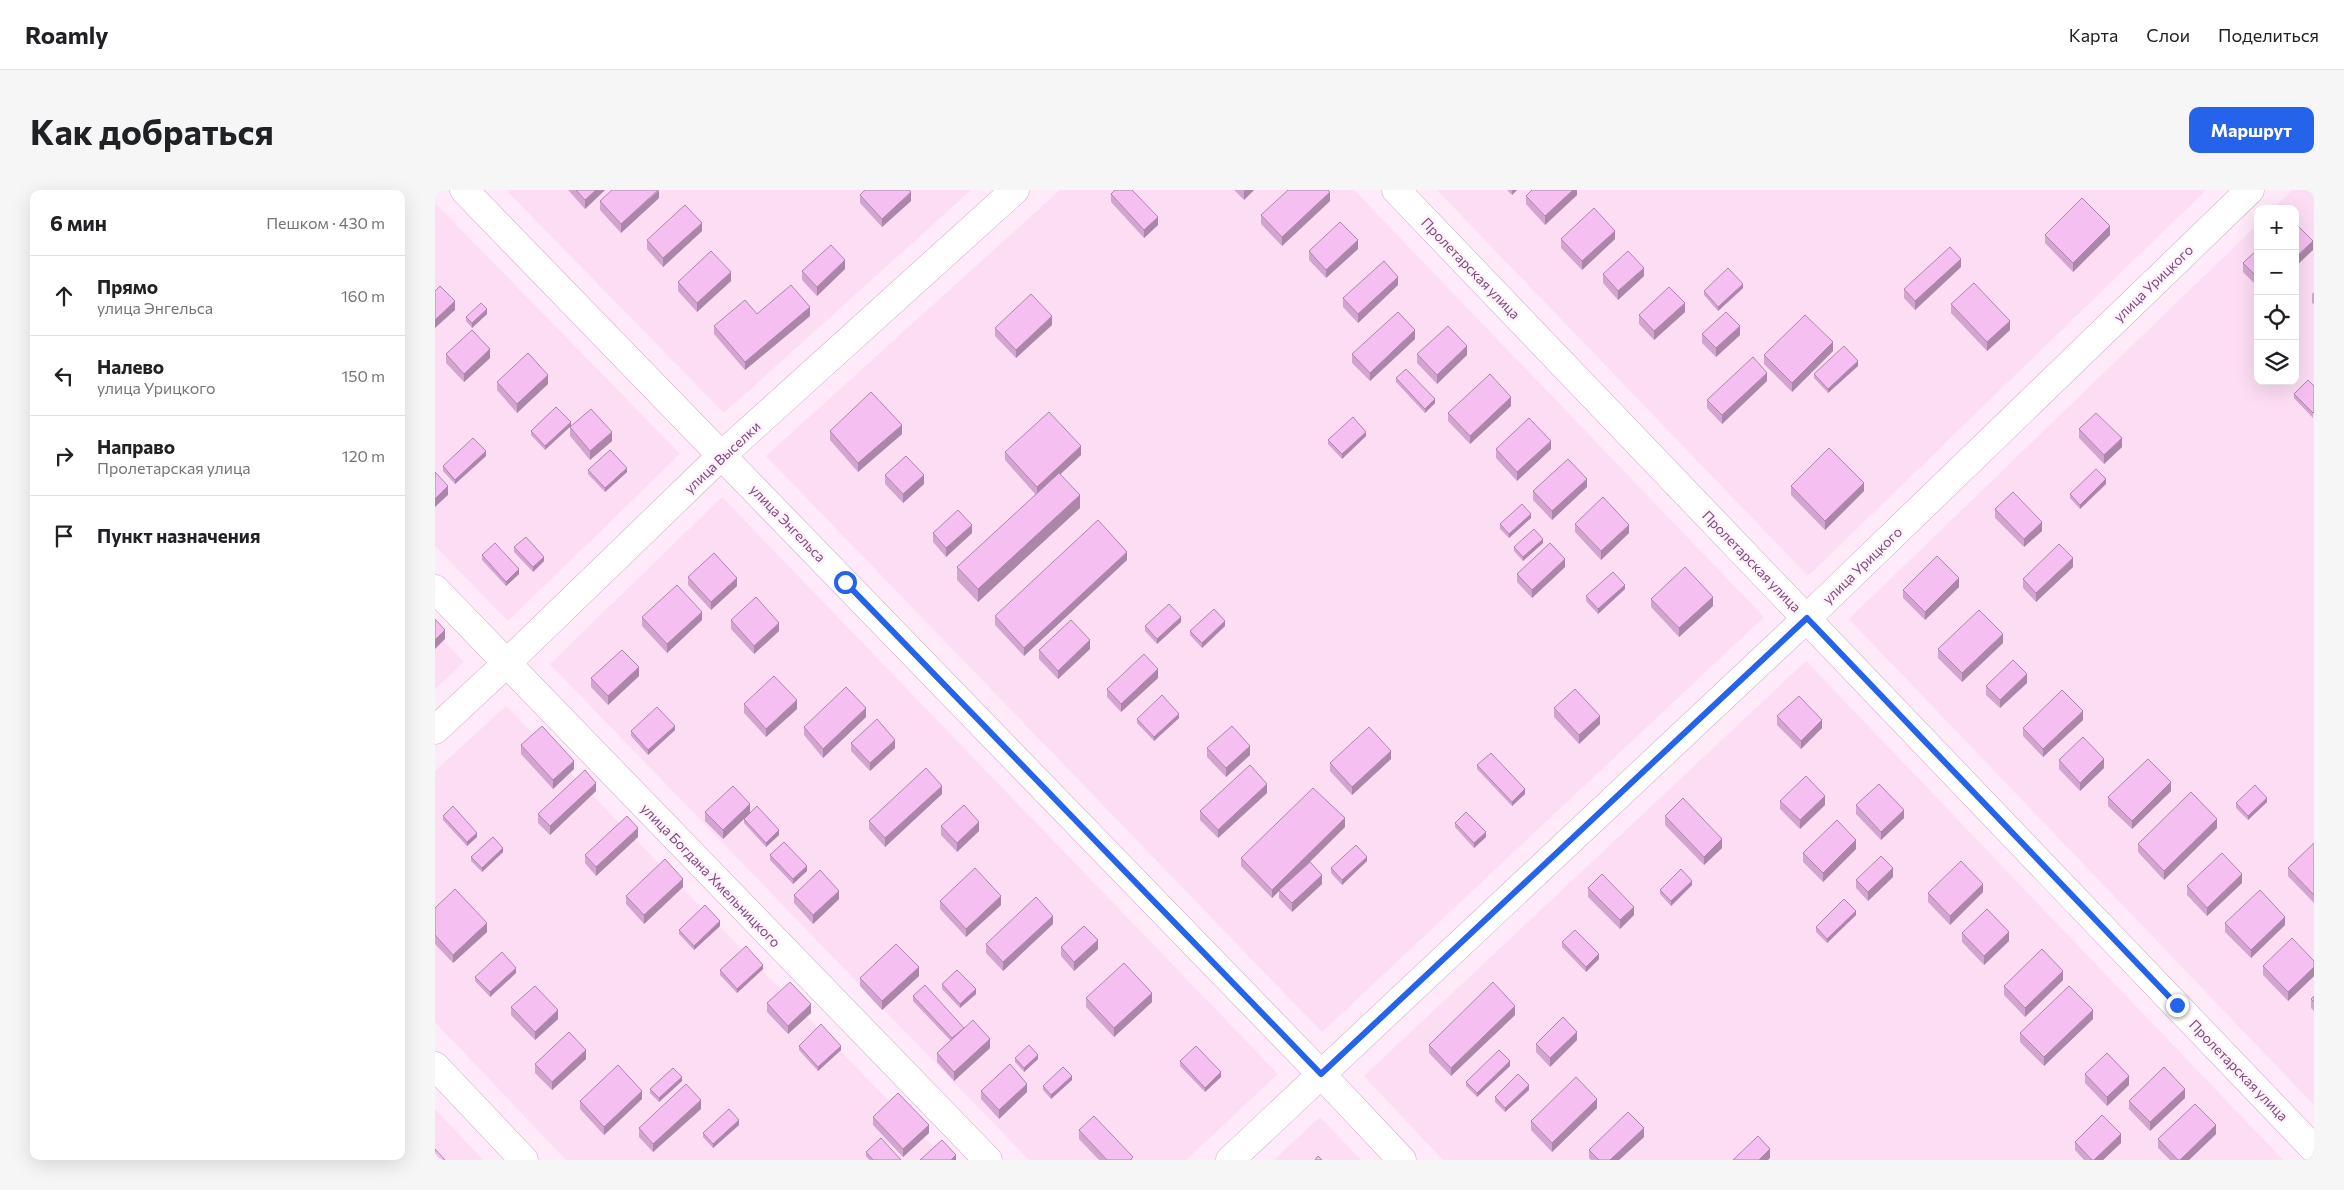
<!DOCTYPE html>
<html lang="ru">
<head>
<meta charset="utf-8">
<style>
  :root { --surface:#fff; --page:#f6f6f6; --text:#202124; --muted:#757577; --line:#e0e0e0; --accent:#2563eb }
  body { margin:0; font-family:Commissioner,sans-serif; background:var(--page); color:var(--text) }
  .controls { position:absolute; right:15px; top:15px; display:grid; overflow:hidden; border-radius:10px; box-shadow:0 5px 20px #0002 }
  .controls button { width:45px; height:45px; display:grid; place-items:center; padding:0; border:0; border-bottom:1px solid var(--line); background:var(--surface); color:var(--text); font:25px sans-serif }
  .stop { position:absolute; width:15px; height:15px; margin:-11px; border:4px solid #2563eb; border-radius:50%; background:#fff }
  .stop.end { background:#2563eb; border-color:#fff; box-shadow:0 1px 5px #0008 }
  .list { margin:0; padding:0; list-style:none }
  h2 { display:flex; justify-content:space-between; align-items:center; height:65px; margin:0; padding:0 20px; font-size:21px }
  h2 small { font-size:16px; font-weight:400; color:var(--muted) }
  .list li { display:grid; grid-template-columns:32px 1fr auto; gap:15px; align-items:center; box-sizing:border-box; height:80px; padding:0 20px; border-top:1px solid var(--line) }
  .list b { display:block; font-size:19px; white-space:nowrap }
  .list p { margin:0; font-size:16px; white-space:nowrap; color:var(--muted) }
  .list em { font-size:16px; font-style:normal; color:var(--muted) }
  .icon { flex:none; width:28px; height:28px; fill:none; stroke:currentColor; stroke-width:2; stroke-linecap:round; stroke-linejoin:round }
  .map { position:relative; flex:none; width:1879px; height:970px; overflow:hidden; border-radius:10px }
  header { display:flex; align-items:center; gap:30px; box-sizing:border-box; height:70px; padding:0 25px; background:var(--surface); border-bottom:1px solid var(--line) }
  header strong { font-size:24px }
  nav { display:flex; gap:28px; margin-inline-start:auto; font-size:18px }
  .intro { display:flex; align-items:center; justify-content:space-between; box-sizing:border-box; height:120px; padding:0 30px }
  h1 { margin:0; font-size:35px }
  .button { padding:12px 22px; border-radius:10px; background:var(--accent); color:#fff; font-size:18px; font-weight:700 }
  main { display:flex; gap:30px; padding:0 30px }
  aside { flex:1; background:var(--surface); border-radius:10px; box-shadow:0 5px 20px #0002 }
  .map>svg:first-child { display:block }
  .residential { fill:#fcddf4 }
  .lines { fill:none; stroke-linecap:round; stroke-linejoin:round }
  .street-casing { stroke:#cea8c9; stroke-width:29 }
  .secondary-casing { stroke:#cfa4ca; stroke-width:29 }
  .street { stroke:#fff; stroke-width:28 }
  .secondary { stroke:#fff; stroke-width:28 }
  .wall { fill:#d4a4d0 }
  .shaded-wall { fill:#ac86a9 }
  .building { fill:#f6bff2; stroke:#ac86a9 }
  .route { stroke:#2563eb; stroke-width:6 }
  .labels { text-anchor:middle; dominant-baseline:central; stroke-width:5; stroke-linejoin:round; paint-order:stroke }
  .street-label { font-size:14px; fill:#7c4a7b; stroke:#fff2fb }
</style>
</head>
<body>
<header>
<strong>Roamly</strong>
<nav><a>Карта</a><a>Слои</a><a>Поделиться</a></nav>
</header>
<div class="intro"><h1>Как добраться</h1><a class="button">Маршрут</a></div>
<main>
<aside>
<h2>6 мин<small>Пешком · 430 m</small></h2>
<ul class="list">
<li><svg class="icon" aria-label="ahead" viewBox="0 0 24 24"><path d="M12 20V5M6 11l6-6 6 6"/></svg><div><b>Прямо</b><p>улица Энгельса</p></div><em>160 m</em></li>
<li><svg class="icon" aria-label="left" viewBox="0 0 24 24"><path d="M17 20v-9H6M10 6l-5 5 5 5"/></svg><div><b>Налево</b><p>улица Урицкого</p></div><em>150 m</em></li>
<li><svg class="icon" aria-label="right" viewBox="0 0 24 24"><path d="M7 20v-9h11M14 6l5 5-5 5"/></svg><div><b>Направо</b><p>Пролетарская улица</p></div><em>120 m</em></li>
<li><svg class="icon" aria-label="arrive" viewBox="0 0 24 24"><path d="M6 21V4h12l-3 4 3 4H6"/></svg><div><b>Пункт назначения</b></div></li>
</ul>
</aside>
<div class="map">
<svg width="1879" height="970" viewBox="0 0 1879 970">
  <rect width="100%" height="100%" fill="#feeaf8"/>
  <g class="residential">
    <path d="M71 0H536L289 223Z"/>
    <path d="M625 0H919L1329 427 887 842 331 266Z"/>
    <path d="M1002 0H1771L1373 386Z"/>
    <path d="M1857 0H1879V915L1414 429 1823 34V191H1860V19H1838Z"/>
    <path d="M0 13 245 264 73 431 0 356Z"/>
    <path d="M287 307 843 884 751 970H594L115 474Z"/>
    <path d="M0 442 29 472 0 499Z"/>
    <path d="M1371 471 1848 970H1008L929 886Z"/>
    <path d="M71 516 511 970H131L0 832V581Z"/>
    <path d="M0 919 48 970H0Z"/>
    <path d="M885 927 926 970H839Z"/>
  </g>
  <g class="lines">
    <g class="street-casing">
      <g id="street">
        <path d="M961 0 1879 959"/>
        <path d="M0 399 553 970"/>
        <path d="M0 540 72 473 287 265 580 0"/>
        <path d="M0 876 89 970"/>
        <path d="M795 970 1372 428 1815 0"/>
      </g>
    </g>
    <g class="secondary-casing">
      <path id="secondary" d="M29 0 886 884 967 970"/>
    </g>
    <use href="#street" class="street"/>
    <use href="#secondary" class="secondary"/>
  </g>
  <g class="wall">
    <path d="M133 0H170L150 19Z"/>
    <path d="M799 0H819L809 10Z"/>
    <path d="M1072 0H1082L1077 5Z"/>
    <path d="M1142 0V5L1110 35 1091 14V6Z"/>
    <path d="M676 4 723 35 709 48 676 12Z"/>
    <path d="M425 5 476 11 447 37 425 13Z"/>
    <path d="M224 8 186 43 165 20V11Z"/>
    <path d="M895 11 847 56 826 34V25Z"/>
    <path d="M267 41 228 77 212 59V50Z"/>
    <path d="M1610 45H1675L1638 82 1610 53Z"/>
    <path d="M1126 49H1180L1147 80 1126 58Z"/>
    <path d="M923 59 891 88 874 70V61Z"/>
    <path d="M1823 59V97L1808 82V73Z"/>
    <path d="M1526 77 1480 120 1469 108V99Z"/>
    <path d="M410 79 382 106 367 90V81Z"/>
    <path d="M1168 84 1209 86 1183 110 1168 93Z"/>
    <path d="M296 91 262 122 243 101V92Z"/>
    <path d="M963 95 923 133 908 117V108Z"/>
    <path d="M1308 98 1283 121 1269 105V101Z"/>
    <path d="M1879 102V114L1877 113V104Z"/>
    <path d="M1516 114 1575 140 1552 161 1516 123Z"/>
    <path d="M1250 122 1219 150 1204 134V125Z"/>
    <path d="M52 124 37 138 31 131V127Z"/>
    <path d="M322 124 375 126 310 180 279 144V136Z"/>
    <path d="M617 135 581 168 560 146V138Z"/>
    <path d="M1267 144 1305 145 1281 167 1267 153Z"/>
    <path d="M980 149 935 191 917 173V164Z"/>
    <path d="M1398 161 1357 202 1329 174V165Z"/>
    <path d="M11 164 55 168 29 192 11 173Z"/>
    <path d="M982 164 1032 165 1002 194 982 173Z"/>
    <path d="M1423 176 1393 203 1379 188V184Z"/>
    <path d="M961 188 1000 213 990 223 961 192Z"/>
    <path d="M1332 191 1287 234 1272 218V210Z"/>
    <path d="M62 192 113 194 82 223 62 200Z"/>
    <path d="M1879 196 1878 228 1859 208V204Z"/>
    <path d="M1076 216 1035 254 1013 231V223Z"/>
    <path d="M121 217 110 260 96 245V241Z"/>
    <path d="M135 237 177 251 155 270 135 246Z"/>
    <path d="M1644 239 1687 257 1669 274 1644 248Z"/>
    <path d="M395 241 467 244 423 282 395 250Z"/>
    <path d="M931 246 907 269 893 254V250Z"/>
    <path d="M1061 259H1116L1082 291 1061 268Z"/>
    <path d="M570 262 646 265 625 284 645 318 543 412 522 390V377L601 305 570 270Z"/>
    <path d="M51 266 20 294 8 281V276Z"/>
    <path d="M153 280 192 282 170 302 153 284Z"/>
    <path d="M450 285 489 294 468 313 450 294Z"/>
    <path d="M1671 294 1645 319 1635 308V304Z"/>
    <path d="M1356 296 1429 301 1390 340 1356 305Z"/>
    <path d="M1152 297 1117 330 1098 310V301Z"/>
    <path d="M1560 319 1607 341 1589 357 1560 328Z"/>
    <path d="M1096 328 1074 348 1065 339V334Z"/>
    <path d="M1140 334 1194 343 1166 370 1140 342Z"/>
    <path d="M498 343H537L511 367 498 352Z"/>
    <path d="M1108 353 1088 371 1079 361V357Z"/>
    <path d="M79 357 109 371 98 382 79 362Z"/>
    <path d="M47 365 84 384 71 396 47 370Z"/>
    <path d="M692 370 589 466 560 435V426Z"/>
    <path d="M1130 377 1097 408 1082 392V384Z"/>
    <path d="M1638 377 1601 412 1588 398V389Z"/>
    <path d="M253 387 302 396 276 420 253 395Z"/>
    <path d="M1524 397 1490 430 1468 408V400Z"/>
    <path d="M1190 399 1163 424 1151 411V406Z"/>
    <path d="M1216 409 1278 416 1244 447 1216 417Z"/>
    <path d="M207 427 267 430 232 463 207 436Z"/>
    <path d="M296 430 344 441 319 464 296 439Z"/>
    <path d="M746 432 722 454 710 441V436Z"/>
    <path d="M790 436 767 458 755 445V441Z"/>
    <path d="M1568 453 1527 492 1503 468V459Z"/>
    <path d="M655 459 623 489 604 469V460Z"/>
    <path d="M204 486 173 515 156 497V488Z"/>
    <path d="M723 488 686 522 672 507V499Z"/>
    <path d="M1592 493 1565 518 1551 505V496Z"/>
    <path d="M309 514 362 519 331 547 309 523Z"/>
    <path d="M1119 518 1165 534 1144 554 1119 527Z"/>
    <path d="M1342 526 1387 538 1366 559 1342 535Z"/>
    <path d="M431 527 388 568 369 545V537Z"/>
    <path d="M744 528 719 551 702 533V529Z"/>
    <path d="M1648 530 1608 567 1588 546V538Z"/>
    <path d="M240 540 213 565 196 546V541Z"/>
    <path d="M416 553 460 558 435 581 416 561Z"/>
    <path d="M86 555 139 579 118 599 86 564Z"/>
    <path d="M772 558 815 565 791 587 772 567Z"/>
    <path d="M956 569 917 605 895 581V573Z"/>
    <path d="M1624 570 1669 578 1645 601 1624 579Z"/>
    <path d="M1042 575 1090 604 1077 616 1042 579Z"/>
    <path d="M161 601 115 645 103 633V624Z"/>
    <path d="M1736 601 1697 639 1673 616V607Z"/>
    <path d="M832 603 783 648 765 630V621Z"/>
    <path d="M507 604 450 657 434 639V631Z"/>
    <path d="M1345 611 1390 615 1365 639 1345 619Z"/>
    <path d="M1832 612 1813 630 1801 618V613Z"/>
    <path d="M1421 615 1469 628 1446 650 1421 624Z"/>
    <path d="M270 622 315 623 344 645 331 657 309 633V629L288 649 270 631Z"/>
    <path d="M8 626 42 647 32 656 8 630Z"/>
    <path d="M1230 626 1287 658 1269 675 1230 635Z"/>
    <path d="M1020 633 1051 647 1039 658 1020 637Z"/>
    <path d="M506 636 544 641 522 662 506 645Z"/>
    <path d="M910 637 875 672 887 694 857 722 844 708V701L837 708 806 676V668Z"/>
    <path d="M1782 638 1729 690 1703 662V654Z"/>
    <path d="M203 647 161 686 150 673V665Z"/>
    <path d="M1879 653V713L1853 686V678Z"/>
    <path d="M1421 659 1388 692 1368 672V663Z"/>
    <path d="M68 662 47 682 36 671V667Z"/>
    <path d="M335 665 372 681 358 694 335 670Z"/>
    <path d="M932 671 907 695 896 683V678Z"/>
    <path d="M1458 687 1433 711 1421 698V690Z"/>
    <path d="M1807 693 1772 726 1752 705V696Z"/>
    <path d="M1257 695 1236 716 1225 704V700Z"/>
    <path d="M248 697 209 734 191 714V706Z"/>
    <path d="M1153 698 1199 725 1185 739 1153 707Z"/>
    <path d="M1548 702 1515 735 1493 712V703Z"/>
    <path d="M359 705 404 709 378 734 359 713Z"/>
    <path d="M505 711 566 715 531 747 505 719Z"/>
    <path d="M0 718 52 742 18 773 0 754Z"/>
    <path d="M1421 725 1392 753 1381 742V737Z"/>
    <path d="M1790 733 1850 735 1816 768 1790 742Z"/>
    <path d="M618 734 568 781 551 763V754Z"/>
    <path d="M285 736 259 760 244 744V740Z"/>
    <path d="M1527 743 1574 751 1549 775 1527 752Z"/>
    <path d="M1127 752 1164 769 1151 782 1127 757Z"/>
    <path d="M626 757 663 759 639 781 626 766Z"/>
    <path d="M1879 771V786L1853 811 1828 785V776Z"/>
    <path d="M328 779 302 803 285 785V780Z"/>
    <path d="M81 783 55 807 40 791V787Z"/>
    <path d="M484 786 447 820 425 796V788Z"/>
    <path d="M1628 790 1590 827 1569 805V796Z"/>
    <path d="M507 794 541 804 525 818 507 799Z"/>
    <path d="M478 806 529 838 555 858 519 891 502 872V863L516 851 478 811Z"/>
    <path d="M1879 806V821L1876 818V809Z"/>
    <path d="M651 808 717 812 679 847 651 817Z"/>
    <path d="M332 813 376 823 353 844 332 822Z"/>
    <path d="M76 817 123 829 100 850 76 825Z"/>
    <path d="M1080 825 1016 886 994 863V855Z"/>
    <path d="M1658 829 1609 876 1585 852V843Z"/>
    <path d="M1142 850 1115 877 1101 862V854Z"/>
    <path d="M364 856 406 860 383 881 364 860Z"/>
    <path d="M580 868 603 869 589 882 580 872Z"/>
    <path d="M151 869 117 900 100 883V874Z"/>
    <path d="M745 871 786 887 770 902 745 876Z"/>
    <path d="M1075 876 1042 907 1031 896V892Z"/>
    <path d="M1650 884 1694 895 1672 916 1650 893Z"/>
    <path d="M637 890 616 909 608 900V896Z"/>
    <path d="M247 891 224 912 215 903V899Z"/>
    <path d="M1094 900 1070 922 1060 912V907Z"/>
    <path d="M546 901 592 902 564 929 546 909Z"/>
    <path d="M1750 908 1715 941 1694 919V911Z"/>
    <path d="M207 909 169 945 145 919V911Z"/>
    <path d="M1162 918 1117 962 1096 940V931Z"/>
    <path d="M266 919 218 962 204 947V938Z"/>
    <path d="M438 927 494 943 468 967 438 935Z"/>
    <path d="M304 935 278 958 268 947V943Z"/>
    <path d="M644 940 698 970H664L644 949Z"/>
    <path d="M1781 944 1754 970H1735L1723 958V949Z"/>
    <path d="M1209 947 1184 970H1156L1154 968V960Z"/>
    <path d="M1640 952 1686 953 1668 970H1649L1640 960Z"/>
    <path d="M431 962 466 970H434L431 966Z"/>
  </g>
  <g class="shaded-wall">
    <path d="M161 0H170L150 19V10Z"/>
    <path d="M224 0V8L186 43V34Z"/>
    <path d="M810 0H819L809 10V1Z"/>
    <path d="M1077 0H1082L1077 5Z"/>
    <path d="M1138 0H1142V5L1110 35V26Z"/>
    <path d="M476 2V11L447 37V29Z"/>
    <path d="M895 2V11L847 56V47Z"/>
    <path d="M723 27V35L709 48V40Z"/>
    <path d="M267 33V41L228 77V68Z"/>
    <path d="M1675 36V45L1638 82V73Z"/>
    <path d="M1180 41V49L1147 80V71Z"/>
    <path d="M923 50V59L891 88V80Z"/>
    <path d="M1878 51V60L1860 77V68Z"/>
    <path d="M1526 69V77L1480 120V111Z"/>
    <path d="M410 70V79L382 106V97Z"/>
    <path d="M1209 78V86L1183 110V101Z"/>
    <path d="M296 82V91L262 122V113Z"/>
    <path d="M963 87V95L923 133V124Z"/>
    <path d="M1308 94V98L1283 121V117Z"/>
    <path d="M20 111V120L0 138V130Z"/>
    <path d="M1250 113V122L1219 150V141Z"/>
    <path d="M375 117V126L310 180V172Z"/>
    <path d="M52 119V124L37 138V133Z"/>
    <path d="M617 126V135L581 168V160Z"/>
    <path d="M1575 131V140L1552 161V152Z"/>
    <path d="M1305 136V145L1281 167V158Z"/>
    <path d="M980 140V149L935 191V183Z"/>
    <path d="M1398 152V161L1357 202V193Z"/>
    <path d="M1032 156V165L1002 194V185Z"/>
    <path d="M55 159V168L29 192V184Z"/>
    <path d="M1423 171V176L1393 203V199Z"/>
    <path d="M1332 183V191L1287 234V225Z"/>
    <path d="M113 185V194L82 223V214Z"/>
    <path d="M1076 207V216L1035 254V246Z"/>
    <path d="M1000 209V213L990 223V219Z"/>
    <path d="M136 232V236L110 260V256Z"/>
    <path d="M467 235V244L423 282V273Z"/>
    <path d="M177 242V251L155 270V261Z"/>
    <path d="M931 242V246L907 269V264Z"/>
    <path d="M1687 248V257L1669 274V265Z"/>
    <path d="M1116 251V259L1082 291V282Z"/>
    <path d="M646 256V265L602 306V297Z"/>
    <path d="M51 261V266L20 294V290Z"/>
    <path d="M192 278V282L170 302V298Z"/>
    <path d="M489 285V294L468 313V304Z"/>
    <path d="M1152 289V297L1117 330V321Z"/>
    <path d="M1671 289V294L1645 319V315Z"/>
    <path d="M1429 293V301L1390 340V331Z"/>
    <path d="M13 296V305L0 317V309Z"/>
    <path d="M645 305V318L543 412V399Z"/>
    <path d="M1096 324V328L1074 348V344Z"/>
    <path d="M1607 332V341L1589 357V349Z"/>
    <path d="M537 335V343L511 367V358Z"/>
    <path d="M1194 335V343L1166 370V361Z"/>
    <path d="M1108 349V353L1088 371V367Z"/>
    <path d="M692 362V370L589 466V458Z"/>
    <path d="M109 367V371L98 382V377Z"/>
    <path d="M1638 368V377L1601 412V403Z"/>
    <path d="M1130 369V377L1097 408V400Z"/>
    <path d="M84 379V384L71 396V392Z"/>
    <path d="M302 388V396L276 420V412Z"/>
    <path d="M1524 388V397L1490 430V422Z"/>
    <path d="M1190 395V399L1163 424V419Z"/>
    <path d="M1278 407V416L1244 447V438Z"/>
    <path d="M267 422V430L232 463V454Z"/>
    <path d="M746 427V432L722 454V449Z"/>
    <path d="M790 431V436L767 458V453Z"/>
    <path d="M344 433V441L319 464V456Z"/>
    <path d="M10 440V449L0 459V450Z"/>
    <path d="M1568 444V453L1527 492V483Z"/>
    <path d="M655 450V459L623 489V481Z"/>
    <path d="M204 477V486L173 515V506Z"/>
    <path d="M723 479V488L686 522V514Z"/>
    <path d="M1592 484V493L1565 518V510Z"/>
    <path d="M362 510V519L331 547V539Z"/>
    <path d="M431 518V527L388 568V559Z"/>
    <path d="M1648 521V530L1608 567V559Z"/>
    <path d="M744 524V528L719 551V547Z"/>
    <path d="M1165 526V534L1144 554V545Z"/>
    <path d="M1387 530V538L1366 559V551Z"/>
    <path d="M240 536V540L213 565V560Z"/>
    <path d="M460 550V558L435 581V573Z"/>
    <path d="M815 556V565L791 587V578Z"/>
    <path d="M956 561V569L917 605V597Z"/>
    <path d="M1669 569V578L1645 601V593Z"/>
    <path d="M139 571V579L118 599V590Z"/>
    <path d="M1736 592V601L1697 639V631Z"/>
    <path d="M161 593V601L115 645V636Z"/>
    <path d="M832 594V603L783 648V640Z"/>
    <path d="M507 596V604L450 657V648Z"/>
    <path d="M1090 599V604L1077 616V612Z"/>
    <path d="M1390 606V615L1365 639V630Z"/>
    <path d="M1832 608V612L1813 630V626Z"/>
    <path d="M315 614V623L288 649V640Z"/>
    <path d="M1469 620V628L1446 650V642Z"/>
    <path d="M910 628V637L845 701 844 700V701L837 708V700Z"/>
    <path d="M1782 629V638L1729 690V681Z"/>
    <path d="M544 632V641L522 662V653Z"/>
    <path d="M203 638V647L161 686V677Z"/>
    <path d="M344 640V645L331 657V653Z"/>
    <path d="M1051 642V647L1039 658V653Z"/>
    <path d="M42 643V647L32 656V652Z"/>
    <path d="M1287 649V658L1269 675V667Z"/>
    <path d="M1421 650V659L1388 692V683Z"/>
    <path d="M68 658V662L47 682V678Z"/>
    <path d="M932 667V671L907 695V690Z"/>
    <path d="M372 676V681L358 694V689Z"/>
    <path d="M1458 678V687L1433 711V702Z"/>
    <path d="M1807 684V693L1772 726V718Z"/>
    <path d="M887 685V694L857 722V713Z"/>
    <path d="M248 689V697L209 734V725Z"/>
    <path d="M1257 691V695L1236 716V711Z"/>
    <path d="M1548 694V702L1515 735V726Z"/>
    <path d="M404 701V709L378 734V725Z"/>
    <path d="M566 706V715L531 747V739Z"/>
    <path d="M1199 717V725L1185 739V730Z"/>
    <path d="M1421 721V725L1392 753V749Z"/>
    <path d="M618 726V734L568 781V772Z"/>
    <path d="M1850 727V735L1816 768V760Z"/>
    <path d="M285 731V736L259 760V756Z"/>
    <path d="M52 733V742L18 773V765Z"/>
    <path d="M1574 742V751L1549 775V766Z"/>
    <path d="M663 750V759L639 781V772Z"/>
    <path d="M1164 764V769L1151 782V777Z"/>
    <path d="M328 775V779L302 803V799Z"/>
    <path d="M484 777V786L447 820V811Z"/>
    <path d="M1879 777V786L1853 811V802Z"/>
    <path d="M81 778V783L55 807V802Z"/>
    <path d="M1628 781V790L1590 827V818Z"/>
    <path d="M541 799V804L525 818V814Z"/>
    <path d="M717 803V812L679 847V838Z"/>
    <path d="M376 814V823L353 844V836Z"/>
    <path d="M1080 816V825L1016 886V878Z"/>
    <path d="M123 820V829L100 850V842Z"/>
    <path d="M1658 820V829L1609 876V867Z"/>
    <path d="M1142 842V850L1115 877V868Z"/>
    <path d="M555 849V858L519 891V882Z"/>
    <path d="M406 856V860L383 881V877Z"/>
    <path d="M151 860V869L117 900V892Z"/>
    <path d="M603 865V869L589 882V878Z"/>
    <path d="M1075 871V876L1042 907V903Z"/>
    <path d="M786 882V887L770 902V898Z"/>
    <path d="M637 886V890L616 909V905Z"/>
    <path d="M1694 886V895L1672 916V907Z"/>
    <path d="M247 887V891L224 912V908Z"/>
    <path d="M592 894V902L564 929V920Z"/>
    <path d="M1094 895V900L1070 922V918Z"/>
    <path d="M1750 899V908L1715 941V932Z"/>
    <path d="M207 901V909L169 945V937Z"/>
    <path d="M1162 909V918L1117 962V953Z"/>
    <path d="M266 910V919L218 962V954Z"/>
    <path d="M304 930V935L278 958V954Z"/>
    <path d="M494 935V943L468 967V959Z"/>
    <path d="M1781 935V944L1754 970H1745Z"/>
    <path d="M1209 938V947L1184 970H1175Z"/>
    <path d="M1686 944V953L1668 970H1659Z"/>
    <path d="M1335 959V968L1333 970H1324Z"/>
    <path d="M521 965V970H516Z"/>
  </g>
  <g class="building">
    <path d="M141 0H161L150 10Z"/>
    <path d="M177 0H223L186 34 165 11Z"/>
    <path d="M430 0H474L476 2 447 29 425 5Z"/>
    <path d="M680 0H697L723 27 709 40 676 4Z"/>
    <path d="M853 0H893L895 2 847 47 826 25Z"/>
    <path d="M1097 0H1138L1110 26 1091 6Z"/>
    <path d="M1647 8 1675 36 1638 73 1610 45Z"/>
    <path d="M250 15 267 33 228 68 212 50Z"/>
    <path d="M1159 18 1180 41 1147 71 1126 49Z"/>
    <path d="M905 32 923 50 891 80 874 61Z"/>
    <path d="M1860 33 1878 51 1860 68Z"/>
    <path d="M396 55 410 70 382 97 367 81Z"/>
    <path d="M1515 57 1526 69 1480 111 1469 99Z"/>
    <path d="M1823 59V88L1808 73Z"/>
    <path d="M276 61 296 82 262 113 243 92Z"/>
    <path d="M1193 61 1209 78 1183 101 1168 84Z"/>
    <path d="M949 71 963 87 923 124 908 108Z"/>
    <path d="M1293 78 1308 94 1283 117 1269 101Z"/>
    <path d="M1539 93 1575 131 1552 152 1516 114Z"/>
    <path d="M356 95 375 117 310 172 279 136 310 110 322 124Z"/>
    <path d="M5 96 20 111 0 130V101Z"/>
    <path d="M1234 97 1250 113 1219 141 1204 125Z"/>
    <path d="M596 104 617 126 581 160 560 138Z"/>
    <path d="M46 113 52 119 37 133 31 127Z"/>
    <path d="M963 122 980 140 935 183 917 164Z"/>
    <path d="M1291 122 1305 136 1281 158 1267 144Z"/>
    <path d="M1370 125 1398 152 1357 193 1329 165Z"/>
    <path d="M1013 136 1032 156 1002 185 982 164Z"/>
    <path d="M37 140 55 159 29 184 11 164Z"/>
    <path d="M1409 156 1423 171 1393 199 1379 184Z"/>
    <path d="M93 163 113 185 82 214 62 192Z"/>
    <path d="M1318 167 1332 183 1287 225 1272 210Z"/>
    <path d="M971 179 1000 209 990 219 961 188Z"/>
    <path d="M1055 184 1076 207 1035 246 1013 223Z"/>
    <path d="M1873 190 1879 196V222L1878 223 1859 204Z"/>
    <path d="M436 202 467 235 423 273 395 241Z"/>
    <path d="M121 217 136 232 110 256 96 241Z"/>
    <path d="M156 219 177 242 155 261 135 237Z"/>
    <path d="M614 222 646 256 602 297 570 262Z"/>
    <path d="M1661 223 1687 248 1669 265 1644 239Z"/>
    <path d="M918 227 931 242 907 264 893 250Z"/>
    <path d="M1094 228 1116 251 1082 282 1061 259Z"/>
    <path d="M38 248 51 261 20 290 8 276Z"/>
    <path d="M1394 258 1429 293 1390 331 1356 296Z"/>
    <path d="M175 260 192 278 170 298 153 280Z"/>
    <path d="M471 266 489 285 468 304 450 285Z"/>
    <path d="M1133 269 1152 289 1117 321 1098 301Z"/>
    <path d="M1661 279 1671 289 1645 315 1635 304Z"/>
    <path d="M0 282 13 296 0 309Z"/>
    <path d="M624 283 645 305 543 399 522 377Z"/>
    <path d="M1578 302 1607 332 1589 349 1560 319Z"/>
    <path d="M1168 307 1194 335 1166 361 1140 334Z"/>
    <path d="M1087 314 1096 324 1074 344 1065 334Z"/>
    <path d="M523 320 537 335 511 358 498 343Z"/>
    <path d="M663 330 692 362 589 458 560 426Z"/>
    <path d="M1099 339 1108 349 1088 367 1079 357Z"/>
    <path d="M91 347 109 367 98 377 79 357Z"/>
    <path d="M60 353 84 379 71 392 47 365Z"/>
    <path d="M1115 353 1130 369 1097 400 1082 384Z"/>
    <path d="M1624 354 1638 368 1601 403 1588 389Z"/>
    <path d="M279 363 302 388 276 412 253 387Z"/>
    <path d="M1502 366 1524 388 1490 422 1468 400Z"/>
    <path d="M1250 377 1278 407 1244 438 1216 409Z"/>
    <path d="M1178 382 1190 395 1163 419 1151 406Z"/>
    <path d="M242 395 267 422 232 454 207 427Z"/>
    <path d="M321 407 344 433 319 456 296 430Z"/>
    <path d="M734 414 746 427 722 449 710 436Z"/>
    <path d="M779 419 790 431 767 453 755 441Z"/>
    <path d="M1544 420 1568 444 1527 483 1503 459Z"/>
    <path d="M0 429 10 440 0 450Z"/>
    <path d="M636 430 655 450 623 481 604 460Z"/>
    <path d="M187 460 204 477 173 506 156 488Z"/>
    <path d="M709 464 723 479 686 514 672 499Z"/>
    <path d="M1578 470 1592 484 1565 510 1551 496Z"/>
    <path d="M339 486 362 510 331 539 309 514Z"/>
    <path d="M411 497 431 518 388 559 369 537Z"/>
    <path d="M1140 499 1165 526 1144 545 1119 518Z"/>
    <path d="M1627 500 1648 521 1608 559 1588 538Z"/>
    <path d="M727 505 744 524 719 547 702 529Z"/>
    <path d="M1364 506 1387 530 1366 551 1342 526Z"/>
    <path d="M222 517 240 536 213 560 196 541Z"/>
    <path d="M442 529 460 550 435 573 416 553Z"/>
    <path d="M107 536 139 571 118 590 86 555Z"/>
    <path d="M797 536 815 556 791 578 772 558Z"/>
    <path d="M934 537 956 561 917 597 895 573Z"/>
    <path d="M1648 547 1669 569 1645 593 1624 570Z"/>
    <path d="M1056 563 1090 599 1077 612 1042 575Z"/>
    <path d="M1713 569 1736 592 1697 631 1673 607Z"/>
    <path d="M815 575 832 594 783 640 765 621Z"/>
    <path d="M491 578 507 596 450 648 434 631Z"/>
    <path d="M150 580 161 593 115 636 103 624Z"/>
    <path d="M1371 586 1390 606 1365 630 1345 611Z"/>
    <path d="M1444 594 1469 620 1446 642 1421 615Z"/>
    <path d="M1820 595 1832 608 1813 626 1801 613Z"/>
    <path d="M298 596 315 614 288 640 270 622Z"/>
    <path d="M878 598 910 628 837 700 806 668Z"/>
    <path d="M1756 602 1782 629 1729 681 1703 654Z"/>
    <path d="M1248 608 1287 649 1269 667 1230 626Z"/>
    <path d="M529 615 544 632 522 653 506 636Z"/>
    <path d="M18 616 42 643 32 652 8 626Z"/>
    <path d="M322 616 344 640 331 653 309 629Z"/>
    <path d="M1031 622 1051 642 1039 653 1020 633Z"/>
    <path d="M192 626 203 638 161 677 150 665Z"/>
    <path d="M1402 630 1421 650 1388 683 1368 663Z"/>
    <path d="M58 647 68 658 47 678 36 667Z"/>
    <path d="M349 652 372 676 358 689 335 665Z"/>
    <path d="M1879 653V705L1853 678Z"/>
    <path d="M921 655 932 667 907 690 896 678Z"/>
    <path d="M1787 663 1807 684 1772 718 1752 696Z"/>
    <path d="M1446 666 1458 678 1433 702 1421 690Z"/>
    <path d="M230 669 248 689 209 725 191 706Z"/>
    <path d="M1526 671 1548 694 1515 726 1493 703Z"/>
    <path d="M875 672 887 685 857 713 844 700Z"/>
    <path d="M540 678 566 706 531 739 505 711Z"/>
    <path d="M1246 679 1257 691 1236 711 1225 700Z"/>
    <path d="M385 680 404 701 378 725 359 705Z"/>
    <path d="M1167 684 1199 717 1185 730 1153 698Z"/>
    <path d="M20 699 52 733 18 765 0 745V718Z"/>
    <path d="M1825 700 1850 727 1816 760 1790 733Z"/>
    <path d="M601 707 618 726 568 772 551 754Z"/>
    <path d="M1409 709 1421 721 1392 749 1381 737Z"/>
    <path d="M270 715 285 731 259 756 244 740Z"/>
    <path d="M1552 719 1574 742 1549 766 1527 743Z"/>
    <path d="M649 736 663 750 639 772 626 757Z"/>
    <path d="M1140 740 1164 764 1151 777 1127 752Z"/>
    <path d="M1857 748 1879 771V777L1853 802 1828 776Z"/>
    <path d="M461 754 484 777 447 811 425 788Z"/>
    <path d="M311 756 328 775 302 799 285 780Z"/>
    <path d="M1607 759 1628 781 1590 818 1569 796Z"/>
    <path d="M67 762 81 778 55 802 40 787Z"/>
    <path d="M689 773 717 803 679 838 651 808Z"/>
    <path d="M522 780 541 799 525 814 507 794Z"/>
    <path d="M355 792 376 814 353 836 332 813Z"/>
    <path d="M1058 792 1080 816 1016 878 994 855Z"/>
    <path d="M490 795 529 838 517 848 478 806Z"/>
    <path d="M100 796 123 820 100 842 76 817Z"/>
    <path d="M1634 796 1658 820 1609 867 1585 843Z"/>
    <path d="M1879 806V812L1876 809Z"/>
    <path d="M1128 827 1142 842 1115 868 1101 854Z"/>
    <path d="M538 830 555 849 519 882 502 863Z"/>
    <path d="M386 834 406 856 383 877 364 856Z"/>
    <path d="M134 842 151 860 117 892 100 874Z"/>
    <path d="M594 855 603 865 589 878 580 868Z"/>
    <path d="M761 856 786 882 770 898 745 871Z"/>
    <path d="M1064 860 1075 871 1042 903 1031 892Z"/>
    <path d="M1672 863 1694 886 1672 907 1650 884Z"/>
    <path d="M575 874 592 894 564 920 546 901Z"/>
    <path d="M183 875 207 901 169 937 145 911Z"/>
    <path d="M628 877 637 886 616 905 608 896Z"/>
    <path d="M1729 877 1750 899 1715 932 1694 911Z"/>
    <path d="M238 878 247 887 224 908 215 899Z"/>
    <path d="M1083 884 1094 895 1070 918 1060 907Z"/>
    <path d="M1141 887 1162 909 1117 953 1096 931Z"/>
    <path d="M251 894 266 910 218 954 204 938Z"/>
    <path d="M463 903 494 935 468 959 438 927Z"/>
    <path d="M1760 914 1781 935 1745 970H1743L1723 949Z"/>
    <path d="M294 919 304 930 278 954 268 943Z"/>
    <path d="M1193 922 1209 938 1175 970H1164L1154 960Z"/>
    <path d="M1667 925 1686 944 1659 970H1657L1640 952Z"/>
    <path d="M659 926 698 967 695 970H672L644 940Z"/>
    <path d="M1323 946 1335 959 1324 970H1298Z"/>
    <path d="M446 948 466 970H438L431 962Z"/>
    <path d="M507 950 521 965 516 970H485Z"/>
    <path d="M0 959 10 970H0Z"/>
    <path d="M883 966 887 970H880Z"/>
  </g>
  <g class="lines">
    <path class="route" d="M410 392 886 884 1372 428 1742 815"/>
  </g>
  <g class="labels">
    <g class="street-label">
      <text transform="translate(1036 78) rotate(46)">Пролетарская улица</text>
      <text transform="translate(1718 93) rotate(-44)">улица Урицкого</text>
      <text transform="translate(287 267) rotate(-43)">улица Выселки</text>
      <text transform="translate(353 333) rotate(46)">улица Энгельса</text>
      <text transform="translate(1317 371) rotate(46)">Пролетарская улица</text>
      <text transform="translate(1427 375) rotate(-44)">улица Урицкого</text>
      <text transform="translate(276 685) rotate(46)">улица Богдана Хмельницкого</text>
      <text transform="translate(1804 880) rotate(46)">Пролетарская улица</text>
    </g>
  </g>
</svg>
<div class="controls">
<button>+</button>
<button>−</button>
<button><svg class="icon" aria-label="locate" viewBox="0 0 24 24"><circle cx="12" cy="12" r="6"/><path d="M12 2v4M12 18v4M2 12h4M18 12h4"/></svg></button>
<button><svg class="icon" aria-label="layers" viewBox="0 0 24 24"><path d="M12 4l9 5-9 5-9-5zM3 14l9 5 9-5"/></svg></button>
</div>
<div class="stop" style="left:410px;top:392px"></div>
<div class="stop end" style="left:1742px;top:815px"></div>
</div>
</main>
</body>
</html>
